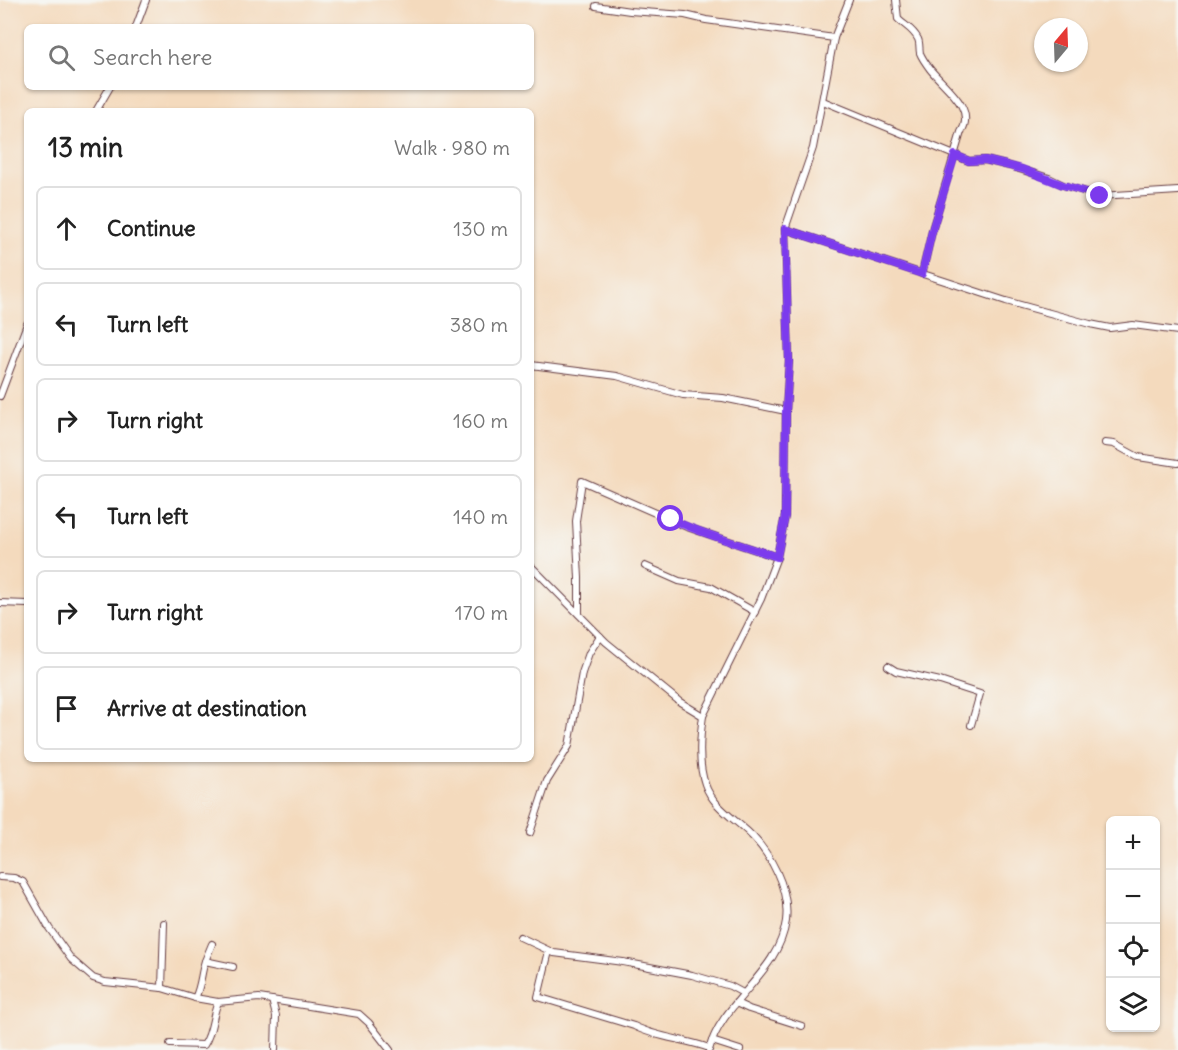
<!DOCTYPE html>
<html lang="en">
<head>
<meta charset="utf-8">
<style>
  :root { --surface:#fff; --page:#f6f6f6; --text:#222; --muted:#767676; --line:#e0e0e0 }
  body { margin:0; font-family:Delius,sans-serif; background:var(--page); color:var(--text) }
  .controls { position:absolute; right:18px; bottom:18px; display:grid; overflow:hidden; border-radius:9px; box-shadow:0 2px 4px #0004 }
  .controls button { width:54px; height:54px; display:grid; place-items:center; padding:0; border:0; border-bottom:2px solid var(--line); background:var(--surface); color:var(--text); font:30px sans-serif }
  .compass { position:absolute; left:1034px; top:18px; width:54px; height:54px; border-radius:50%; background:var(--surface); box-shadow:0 2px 4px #0004; rotate:19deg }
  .stop { position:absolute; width:18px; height:18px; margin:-14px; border:4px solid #7c3aed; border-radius:50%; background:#fff }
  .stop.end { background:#7c3aed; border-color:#fff; box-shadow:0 2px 6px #0008 }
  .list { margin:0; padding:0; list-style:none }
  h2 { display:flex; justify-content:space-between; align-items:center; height:78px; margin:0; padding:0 24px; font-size:26px }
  h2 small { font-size:20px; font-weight:400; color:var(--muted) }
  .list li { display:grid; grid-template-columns:39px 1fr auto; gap:18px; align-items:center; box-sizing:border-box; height:84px; margin:0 12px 12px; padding:0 12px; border:2px solid var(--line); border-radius:9px }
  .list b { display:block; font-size:22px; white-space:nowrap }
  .list em { font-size:20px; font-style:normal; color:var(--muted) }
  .icon { flex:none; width:33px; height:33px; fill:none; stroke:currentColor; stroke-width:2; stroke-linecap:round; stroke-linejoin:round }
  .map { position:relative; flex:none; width:1178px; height:1050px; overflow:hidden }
  .search { position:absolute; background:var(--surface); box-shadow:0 2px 4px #0004; left:24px; top:24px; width:510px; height:66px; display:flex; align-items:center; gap:15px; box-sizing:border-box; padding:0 21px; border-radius:9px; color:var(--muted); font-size:22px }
  .panel { position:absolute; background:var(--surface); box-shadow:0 2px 4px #0004; left:24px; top:108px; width:510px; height:654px; border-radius:9px }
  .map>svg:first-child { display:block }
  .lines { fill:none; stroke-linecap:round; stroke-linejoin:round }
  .street-casing { stroke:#643b41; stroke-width:8 }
  .street { stroke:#fff; stroke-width:6 }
  .route { stroke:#7c3aed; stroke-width:8 }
</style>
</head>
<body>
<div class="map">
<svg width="1178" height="1050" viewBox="0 0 1178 1050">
  <rect width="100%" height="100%" fill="#f6f6f2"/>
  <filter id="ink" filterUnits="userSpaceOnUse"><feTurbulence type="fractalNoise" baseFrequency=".0167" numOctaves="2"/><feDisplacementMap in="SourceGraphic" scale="12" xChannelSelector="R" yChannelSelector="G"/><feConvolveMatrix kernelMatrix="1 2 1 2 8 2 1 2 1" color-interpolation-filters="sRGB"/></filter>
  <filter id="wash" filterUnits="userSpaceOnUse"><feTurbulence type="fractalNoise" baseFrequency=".008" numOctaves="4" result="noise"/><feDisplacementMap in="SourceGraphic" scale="24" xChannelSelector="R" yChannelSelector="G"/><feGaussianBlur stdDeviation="1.35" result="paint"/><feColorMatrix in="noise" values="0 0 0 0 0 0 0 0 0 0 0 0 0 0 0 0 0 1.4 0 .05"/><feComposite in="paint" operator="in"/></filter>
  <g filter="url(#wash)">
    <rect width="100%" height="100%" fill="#f4dabd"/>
  </g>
  <g filter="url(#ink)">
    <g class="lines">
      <g class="street-casing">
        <g id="street">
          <path d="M896 0 898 19C905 26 913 29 918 39 920 43 919 49 920 53 922 58 927 65 930 69 943 86 977 108 961 132L933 227 922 274"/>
          <path d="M596 6 630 11 685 15 706 20 834 38"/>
          <path d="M136 27 146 0"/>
          <path d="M823 101 969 161 985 160 1010 166 1049 178 1063 185 1100 196 1178 191"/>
          <path d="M96 111 110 87"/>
          <path d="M785 229 1006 301 1090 324 1110 328 1133 325 1178 331"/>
          <path d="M531 365 617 376 683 395 723 398 786 411"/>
          <path d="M0 396 27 324"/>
          <path d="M1105 443 1114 444 1138 457 1178 463"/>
          <path d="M531 566 606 642 680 702 703 716"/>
          <path d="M645 566 679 581 711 587 755 612"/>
          <path d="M0 603 27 604"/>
          <path d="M579 614V578L576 521 582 481 687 527 777 557"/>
          <path d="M888 666 896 671 940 681 980 694 971 725"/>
          <path d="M530 833 547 781 569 746 582 673 589 653 600 636"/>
          <path d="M0 877 14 878 23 882 49 928 71 959 93 978 105 982 162 988 195 998 218 1002 259 998 359 1014 369 1023 390 1050"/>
          <path d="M520 937 554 953 623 962 692 975 730 986 743 993"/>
          <path d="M549 951 538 997 634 1026C657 1038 685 1039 709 1048"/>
          <path d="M205 961 212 944"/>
          <path d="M162 988 164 923"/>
          <path d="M195 998C201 987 201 973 205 961L233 967"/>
          <path d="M272 1000 276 1016 275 1050"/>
          <path d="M736 1003 749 1009 802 1026"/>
          <path d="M712 1041 740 1050"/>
          <path d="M170 1044 204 1045C213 1032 212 1016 218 1002"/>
          <path d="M709 1050C722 1001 779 973 786 921 790 889 770 852 747 831 732 817 712 805 705 784 698 764 700 736 703 716L761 599 777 557 785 516 786 411 789 360 785 229 813 148 834 38 849 0"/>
        </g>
      </g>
      <use href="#street" class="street"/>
    </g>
  </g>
  <g class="lines" filter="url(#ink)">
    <path class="route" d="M671 519C705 536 742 544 777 557L785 516 786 411 789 360 785 229 922 274 933 227 955 155 969 161 985 160 1022 169 1063 185 1100 196"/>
  </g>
</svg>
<div class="controls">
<button>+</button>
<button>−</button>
<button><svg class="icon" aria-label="locate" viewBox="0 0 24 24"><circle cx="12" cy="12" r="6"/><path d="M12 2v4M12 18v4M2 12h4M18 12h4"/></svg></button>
<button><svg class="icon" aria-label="layers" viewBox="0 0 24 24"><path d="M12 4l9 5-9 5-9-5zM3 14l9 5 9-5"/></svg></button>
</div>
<svg class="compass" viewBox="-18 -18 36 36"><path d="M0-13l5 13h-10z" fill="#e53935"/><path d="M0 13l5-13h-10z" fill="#767676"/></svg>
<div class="stop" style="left:671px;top:519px"></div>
<div class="stop end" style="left:1100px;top:196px"></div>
<div class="search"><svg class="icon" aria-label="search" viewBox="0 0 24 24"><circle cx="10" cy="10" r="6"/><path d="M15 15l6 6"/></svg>Search here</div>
<section class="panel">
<h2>13 min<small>Walk · 980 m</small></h2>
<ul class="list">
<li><svg class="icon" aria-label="ahead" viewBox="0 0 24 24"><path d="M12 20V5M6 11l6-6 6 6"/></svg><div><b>Continue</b></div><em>130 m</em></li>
<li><svg class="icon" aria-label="left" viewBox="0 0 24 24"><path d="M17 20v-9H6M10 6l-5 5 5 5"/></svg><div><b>Turn left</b></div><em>380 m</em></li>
<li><svg class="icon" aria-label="right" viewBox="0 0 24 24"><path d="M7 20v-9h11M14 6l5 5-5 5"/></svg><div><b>Turn right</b></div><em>160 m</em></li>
<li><svg class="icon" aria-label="left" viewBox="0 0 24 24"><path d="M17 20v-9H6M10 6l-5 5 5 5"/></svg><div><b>Turn left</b></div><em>140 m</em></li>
<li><svg class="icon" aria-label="right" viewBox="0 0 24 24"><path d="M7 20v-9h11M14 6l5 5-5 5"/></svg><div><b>Turn right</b></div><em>170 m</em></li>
<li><svg class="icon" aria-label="arrive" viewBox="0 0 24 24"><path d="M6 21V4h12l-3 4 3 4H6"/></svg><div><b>Arrive at destination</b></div></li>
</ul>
</section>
</div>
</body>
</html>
